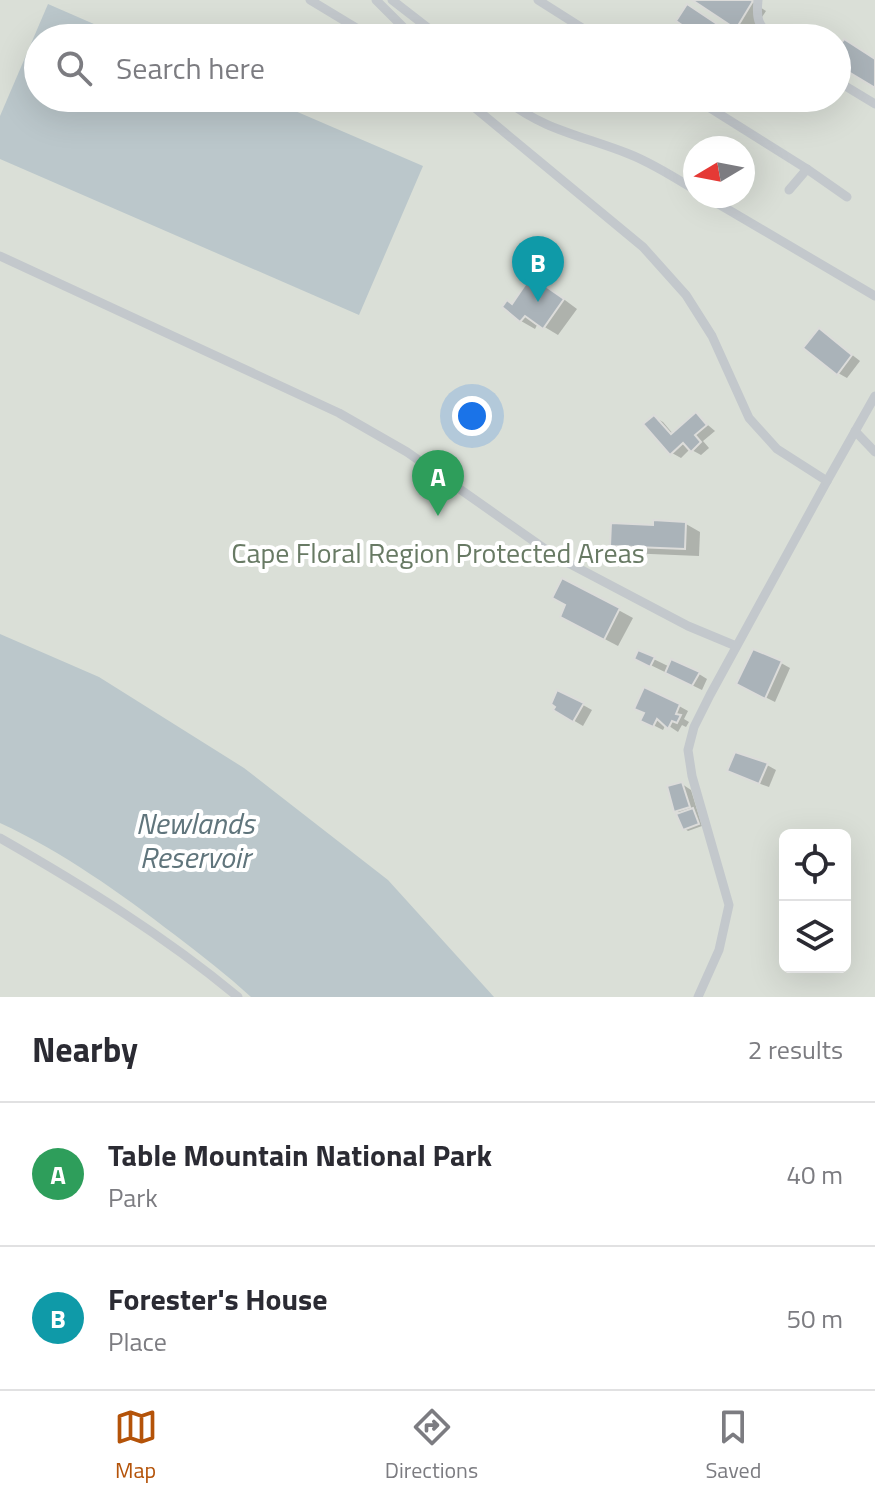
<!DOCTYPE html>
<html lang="en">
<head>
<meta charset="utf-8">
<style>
  :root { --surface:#fff; --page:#f7f7f7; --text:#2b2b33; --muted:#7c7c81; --line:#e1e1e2; --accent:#b45309 }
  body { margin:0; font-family:"Titillium Web",sans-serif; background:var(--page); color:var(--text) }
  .controls { position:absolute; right:24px; bottom:24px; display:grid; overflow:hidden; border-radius:12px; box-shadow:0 8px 32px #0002 }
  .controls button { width:72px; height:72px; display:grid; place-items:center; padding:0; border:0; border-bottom:2px solid var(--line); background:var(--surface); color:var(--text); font:40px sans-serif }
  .compass { position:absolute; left:683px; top:136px; width:72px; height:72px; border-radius:50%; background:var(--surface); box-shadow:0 8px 32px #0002; rotate:260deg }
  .you { position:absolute; left:472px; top:416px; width:28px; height:28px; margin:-20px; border:6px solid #fff; border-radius:50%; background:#1a73e8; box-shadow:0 0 0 12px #1a73e833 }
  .badge { display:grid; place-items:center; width:52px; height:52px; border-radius:50%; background:var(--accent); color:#fff; font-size:26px; font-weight:700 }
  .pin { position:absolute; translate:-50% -66px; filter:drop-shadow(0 2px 4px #0008) }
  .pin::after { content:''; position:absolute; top:42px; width:28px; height:24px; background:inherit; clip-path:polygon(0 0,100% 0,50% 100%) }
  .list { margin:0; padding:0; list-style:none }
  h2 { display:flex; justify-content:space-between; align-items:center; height:104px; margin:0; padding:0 32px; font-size:34px }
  h2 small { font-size:26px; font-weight:400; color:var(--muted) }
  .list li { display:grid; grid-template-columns:52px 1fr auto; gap:24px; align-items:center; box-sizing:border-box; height:144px; padding:0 32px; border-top:2px solid var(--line) }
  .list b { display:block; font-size:30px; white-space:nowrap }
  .list p { margin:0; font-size:26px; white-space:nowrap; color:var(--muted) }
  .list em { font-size:26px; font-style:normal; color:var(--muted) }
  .icon { flex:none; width:44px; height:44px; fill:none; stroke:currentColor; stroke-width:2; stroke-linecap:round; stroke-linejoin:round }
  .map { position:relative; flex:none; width:875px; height:997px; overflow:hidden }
  .search { position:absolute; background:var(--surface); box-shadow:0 8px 32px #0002; left:24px; right:24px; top:24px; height:88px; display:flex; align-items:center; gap:20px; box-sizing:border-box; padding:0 28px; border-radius:44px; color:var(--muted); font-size:30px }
  .sheet { height:392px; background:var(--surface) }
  nav { display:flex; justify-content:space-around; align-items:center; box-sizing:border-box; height:112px; border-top:2px solid var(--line); background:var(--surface); font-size:22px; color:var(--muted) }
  nav a { display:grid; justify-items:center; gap:4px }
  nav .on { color:var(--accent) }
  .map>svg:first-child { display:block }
  .green { fill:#dadfd7; fill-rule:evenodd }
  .water { fill:#bbc7cb }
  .shadow { fill:#0003 }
  .building { fill:#aab3b9; stroke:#dcdcda; stroke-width:2 }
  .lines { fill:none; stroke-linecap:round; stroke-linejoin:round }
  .lane { stroke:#c3c8cc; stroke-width:9 }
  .labels { text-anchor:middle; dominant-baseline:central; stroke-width:8; stroke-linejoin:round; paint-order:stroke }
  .park-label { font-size:28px; fill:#687a64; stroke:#fff }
  .water-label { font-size:30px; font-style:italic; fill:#60757c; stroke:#fff }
</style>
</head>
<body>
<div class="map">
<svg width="875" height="997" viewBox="0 0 875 997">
  <rect width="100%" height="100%" fill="#fafaf8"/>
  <path class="green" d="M0 0H875V997H0ZM38 38H837V98H38ZM695 148H743V196H695ZM785 835H845V967H785Z"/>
  <g class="water">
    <path d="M48 4 126 38H38V98H265L423 166 359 315 0 159V116Z"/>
    <path d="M0 634 99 677 244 768 388 880 494 997H251C227 975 201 955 175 935 120 893 63 852 0 823Z"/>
  </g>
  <g class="shadow">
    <path d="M694 0H749L766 11 750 35Z"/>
    <path d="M546 286 577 309 558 335 538 323 535 329 521 321 513 306Z"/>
    <path d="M828 336 860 361 847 378 838 373Z"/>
    <path d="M696 415 715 431 703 441 709 448 701 455 690 449 681 458 672 453 654 417 663 422 674 435Z"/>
    <path d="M686 524 700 532 699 556 626 553 612 545 655 527Z"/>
    <path d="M563 580 633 618 618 646 576 624Z"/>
    <path d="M639 652 670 667 699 674 707 679 702 690 636 658Z"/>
    <path d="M781 663 790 668 775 702 747 688Z"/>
    <path d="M583 705 592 710 583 726 556 710Z"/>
    <path d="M679 706 688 711 684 719 689 722 686 727 682 725 678 732 666 724 663 730 643 720Z"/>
    <path d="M767 765 776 770 769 787 739 776Z"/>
    <path d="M682 784 691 790 702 826 688 831 684 828 682 814 676 811Z"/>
  </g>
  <g class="building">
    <path d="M692 0H751L753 1 736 29Z"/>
    <path d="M687 4 738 38H701L676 21Z"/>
    <path d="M844 39 875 59V88L837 65V50Z"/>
    <path d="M531 276 564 299 543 329 525 316 520 322 502 307 507 300 512 304Z"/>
    <path d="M819 328 852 355 837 375 803 348Z"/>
    <path d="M696 412 707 425 695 435 701 442 691 452 683 443 670 455 643 424 654 415 671 434Z"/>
    <path d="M653 520 686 522 685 549 610 546 611 523 653 525Z"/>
    <path d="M562 578 620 608 604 640 560 617 565 605 552 598Z"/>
    <path d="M753 649 782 661 765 699 736 684Z"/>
    <path d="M638 650 655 657 650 667 634 659Z"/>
    <path d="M671 659 700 672 692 686 665 673Z"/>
    <path d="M644 687 680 704 676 714 681 715 677 723 672 721 668 729 657 719 653 727 640 721 644 713 634 709Z"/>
    <path d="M557 690 584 703 573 722 553 710 555 707 551 704Z"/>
    <path d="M735 752 768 763 759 784 727 771Z"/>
    <path d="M682 782 690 807 674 812 667 786Z"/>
    <path d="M693 808 699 824 683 830 676 814Z"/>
  </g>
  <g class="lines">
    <g class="lane">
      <path d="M310 0 373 38"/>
      <path d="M376 0 414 38"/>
      <path d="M392 0 441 38"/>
      <path d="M538 0 598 38"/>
      <path d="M758 0C756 19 758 26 773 38"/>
      <path d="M837 81 875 104"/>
      <path d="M463 98 643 247 686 295 712 336 749 418 777 449 827 481 710 695 694 727 688 750 692 776 729 905 719 950 698 997"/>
      <path d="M504 98C542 130 584 136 629 154 652 163 674 177 695 190"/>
      <path d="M694 98 807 169 847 197"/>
      <path d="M789 190 807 169"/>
      <path d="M705 196 875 296"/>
      <path d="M0 256 339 413 407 452 555 556 688 626 736 646"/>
      <path d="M855 431 875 452"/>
      <path d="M827 481 875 396"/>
      <path d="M0 838C82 885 165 936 238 997"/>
    </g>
  </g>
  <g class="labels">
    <g class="park-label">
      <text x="438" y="552">Cape Floral Region Protected Areas</text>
    </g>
    <g class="water-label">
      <text x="195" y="823">Newlands<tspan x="195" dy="34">Reservoir</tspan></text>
    </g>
  </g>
</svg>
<div class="controls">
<button><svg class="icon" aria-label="locate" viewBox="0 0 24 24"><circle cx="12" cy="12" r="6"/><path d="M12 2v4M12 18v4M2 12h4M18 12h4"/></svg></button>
<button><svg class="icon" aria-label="layers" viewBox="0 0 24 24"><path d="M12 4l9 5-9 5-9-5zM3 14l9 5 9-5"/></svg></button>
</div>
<svg class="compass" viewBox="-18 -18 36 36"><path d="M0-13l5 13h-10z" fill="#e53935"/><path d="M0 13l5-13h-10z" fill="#7c7c81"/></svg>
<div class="you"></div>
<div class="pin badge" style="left:438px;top:516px;background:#2e9e5b">A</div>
<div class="pin badge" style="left:538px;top:302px;background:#0f9aa8">B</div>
<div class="search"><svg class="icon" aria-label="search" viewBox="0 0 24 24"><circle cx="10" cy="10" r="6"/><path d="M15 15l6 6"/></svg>Search here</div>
</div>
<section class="sheet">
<h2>Nearby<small>2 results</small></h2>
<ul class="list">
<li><span class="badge" style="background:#2e9e5b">A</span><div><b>Table Mountain National Park</b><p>Park</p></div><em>40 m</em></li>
<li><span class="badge" style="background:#0f9aa8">B</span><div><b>Forester's House</b><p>Place</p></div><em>50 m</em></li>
</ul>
</section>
<nav>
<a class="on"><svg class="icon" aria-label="map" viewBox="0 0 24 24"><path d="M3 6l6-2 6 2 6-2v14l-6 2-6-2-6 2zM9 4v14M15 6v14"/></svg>Map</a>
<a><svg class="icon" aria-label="directions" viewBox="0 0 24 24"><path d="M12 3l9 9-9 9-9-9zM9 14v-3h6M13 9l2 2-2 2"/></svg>Directions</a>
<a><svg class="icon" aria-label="saved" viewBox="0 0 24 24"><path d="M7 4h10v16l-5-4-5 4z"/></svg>Saved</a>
</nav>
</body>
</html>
